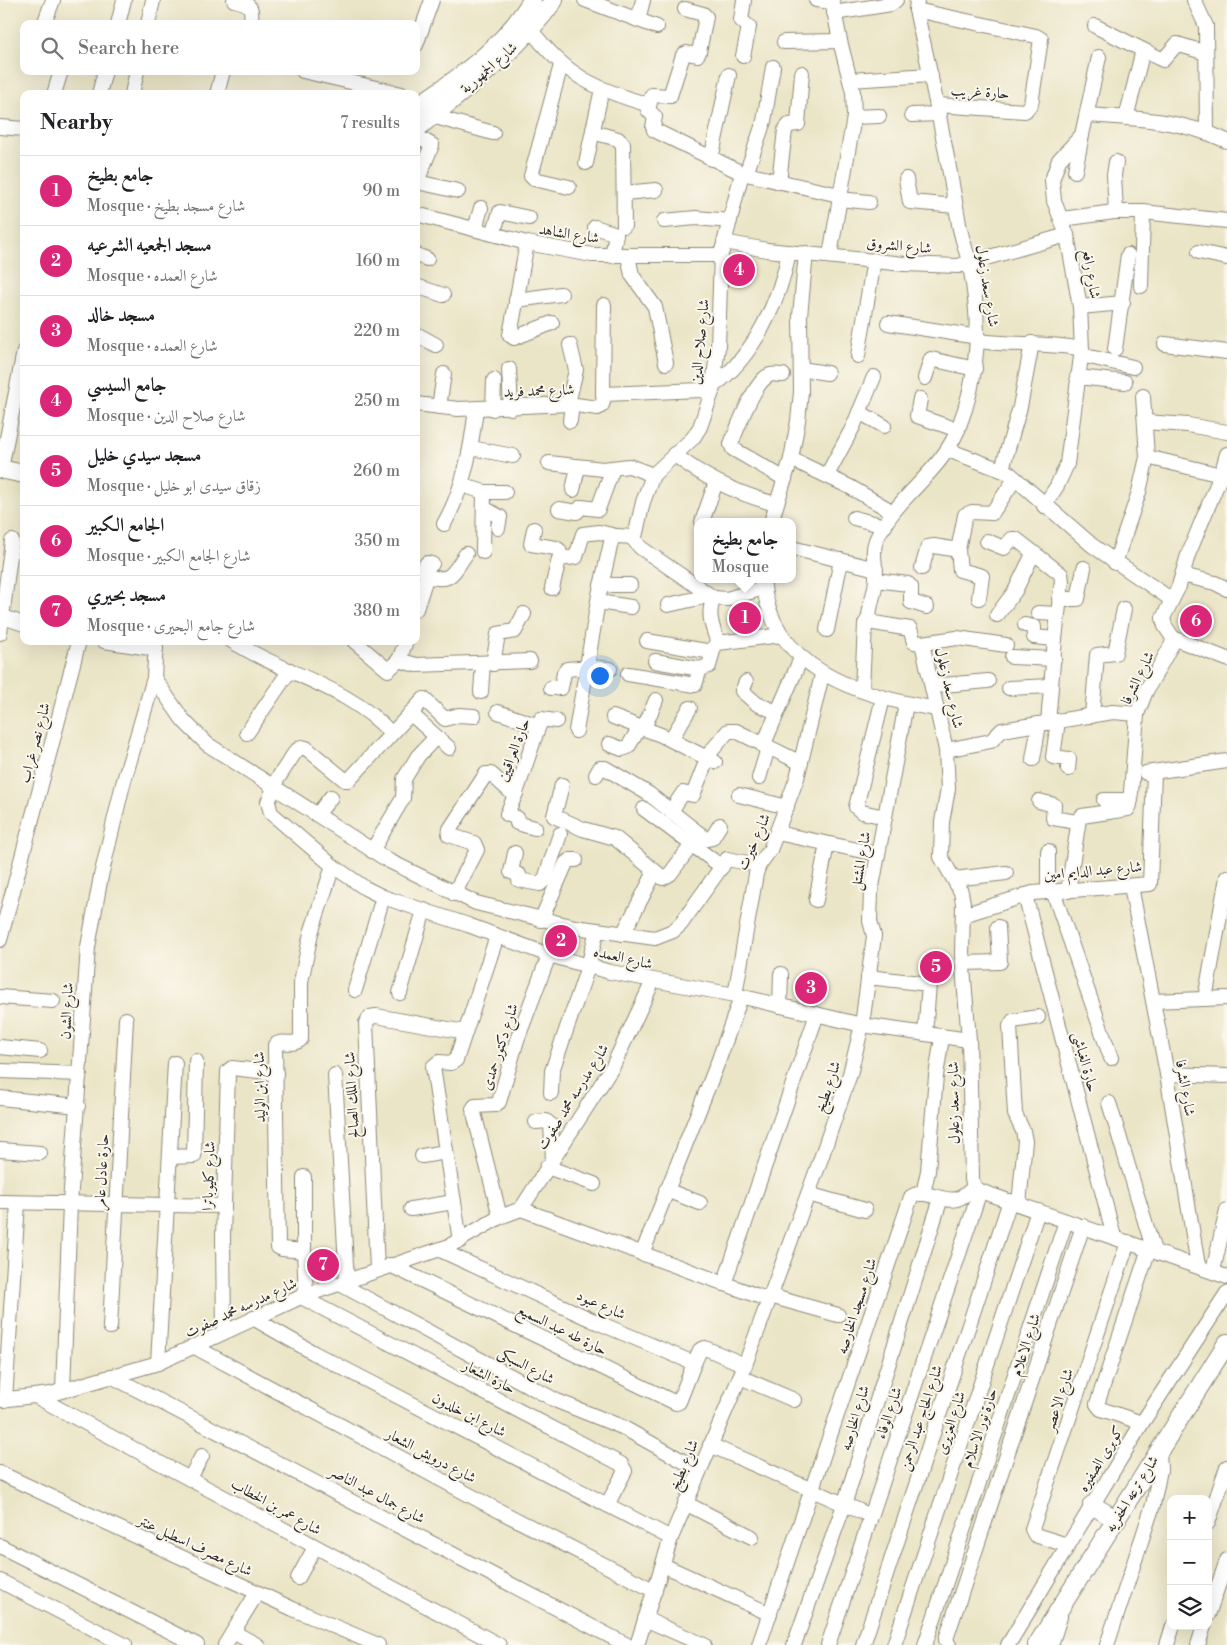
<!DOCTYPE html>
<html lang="en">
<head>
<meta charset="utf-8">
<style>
  :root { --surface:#fff; --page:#f2f2f2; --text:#202124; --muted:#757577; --line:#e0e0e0; --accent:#db2777 }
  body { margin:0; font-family:"Libre Bodoni",Amiri,serif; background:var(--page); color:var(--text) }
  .controls { position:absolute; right:15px; bottom:15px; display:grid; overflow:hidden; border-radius:10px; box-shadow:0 5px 20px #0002 }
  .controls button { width:45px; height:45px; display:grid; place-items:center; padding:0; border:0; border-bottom:1px solid var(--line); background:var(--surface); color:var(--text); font:25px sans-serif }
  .you { position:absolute; left:599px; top:675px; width:18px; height:18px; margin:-12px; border:4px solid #fff; border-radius:50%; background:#1a73e8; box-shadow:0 0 0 8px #1a73e833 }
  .badge { display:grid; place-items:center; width:32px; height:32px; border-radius:50%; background:var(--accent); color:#fff; font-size:16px; font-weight:700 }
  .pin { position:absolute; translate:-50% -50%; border:2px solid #fff; box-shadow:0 1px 5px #0006 }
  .popup { position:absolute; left:694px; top:518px; width:102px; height:65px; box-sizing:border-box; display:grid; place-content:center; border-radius:10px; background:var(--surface); filter:drop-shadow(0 1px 4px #0005); font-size:16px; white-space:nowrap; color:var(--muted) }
  .popup b { font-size:19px; color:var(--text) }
  .popup::after { content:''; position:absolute; left:50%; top:100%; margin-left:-10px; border:10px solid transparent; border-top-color:var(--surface) }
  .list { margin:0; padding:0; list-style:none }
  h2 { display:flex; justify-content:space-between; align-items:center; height:65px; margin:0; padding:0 20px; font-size:21px }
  h2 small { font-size:16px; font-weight:400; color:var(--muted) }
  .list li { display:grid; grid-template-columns:32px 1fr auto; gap:15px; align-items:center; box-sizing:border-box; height:70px; padding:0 20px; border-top:1px solid var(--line) }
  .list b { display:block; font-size:19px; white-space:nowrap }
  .list p { margin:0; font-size:16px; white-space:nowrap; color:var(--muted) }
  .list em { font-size:16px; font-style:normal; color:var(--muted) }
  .icon { flex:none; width:28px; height:28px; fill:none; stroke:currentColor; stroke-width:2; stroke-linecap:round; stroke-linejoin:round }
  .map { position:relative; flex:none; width:1227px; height:1645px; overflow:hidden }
  .search { position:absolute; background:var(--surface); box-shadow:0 5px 20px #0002; left:20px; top:20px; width:400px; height:55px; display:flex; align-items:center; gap:12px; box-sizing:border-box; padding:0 18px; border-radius:10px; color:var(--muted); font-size:19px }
  .panel { position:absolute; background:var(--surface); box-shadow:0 5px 20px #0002; left:20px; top:90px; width:400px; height:555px; border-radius:10px }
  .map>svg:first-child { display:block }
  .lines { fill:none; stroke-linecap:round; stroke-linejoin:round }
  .minor-casing { stroke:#8b8879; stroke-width:16 }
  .tertiary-casing { stroke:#8b8879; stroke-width:20 }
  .minor { stroke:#fff; stroke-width:14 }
  .tertiary { stroke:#fff; stroke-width:18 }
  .labels { text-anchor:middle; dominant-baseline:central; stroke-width:4; stroke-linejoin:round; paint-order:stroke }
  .street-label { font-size:15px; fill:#2b2b2b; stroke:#fbf7ec }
</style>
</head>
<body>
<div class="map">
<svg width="1227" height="1645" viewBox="0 0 1227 1645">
  <rect width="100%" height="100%" fill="#fbf7ec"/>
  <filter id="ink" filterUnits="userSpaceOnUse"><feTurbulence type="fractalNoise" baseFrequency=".02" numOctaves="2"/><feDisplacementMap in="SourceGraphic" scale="10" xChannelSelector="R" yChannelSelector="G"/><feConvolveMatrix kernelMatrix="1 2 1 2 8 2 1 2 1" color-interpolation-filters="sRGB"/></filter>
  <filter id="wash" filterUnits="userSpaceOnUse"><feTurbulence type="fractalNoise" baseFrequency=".0096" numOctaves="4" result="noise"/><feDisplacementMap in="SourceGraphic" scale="20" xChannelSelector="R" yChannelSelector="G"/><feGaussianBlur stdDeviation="1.12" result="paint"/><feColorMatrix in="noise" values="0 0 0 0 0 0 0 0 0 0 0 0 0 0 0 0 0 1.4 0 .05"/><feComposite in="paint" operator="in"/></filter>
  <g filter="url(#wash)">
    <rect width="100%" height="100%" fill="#ebe5c7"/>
  </g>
  <g filter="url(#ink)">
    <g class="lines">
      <g class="minor-casing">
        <g id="minor">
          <path d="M234 0C250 3 254 8 250 24"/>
          <path d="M585 0 657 27"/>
          <path d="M816 0 832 2"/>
          <path d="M917 0 916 10C932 79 946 148 958 218 960 234 966 249 970 266 981 323 980 374 958 429 941 473 895 497 876 540 871 553 876 565 876 578 876 591 869 605 869 618L874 623 910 629 914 642 922 643 946 750 948 789 942 822 941 857 961 892 963 903 962 955 969 1040 972 1179 974 1187 980 1191 1227 1277"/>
          <path d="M1194 0 1206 26 1207 132"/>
          <path d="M685 9 703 14 706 17 699 52 697 55 687 53 683 55 670 96 652 95 648 110 655 117 653 127 654 130 742 173 839 195"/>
          <path d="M916 10 1036 36 1041 39 1031 104 1025 111 938 105"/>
          <path d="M834 13 891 4 896 0"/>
          <path d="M638 20 643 0"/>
          <path d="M44 24 53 0"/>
          <path d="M118 24 124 0"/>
          <path d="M148 24 153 0"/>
          <path d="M1095 26 1163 60 1177 44 1206 53"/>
          <path d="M531 30C566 76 595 89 649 105"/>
          <path d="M784 42 840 41"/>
          <path d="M416 45 432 0"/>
          <path d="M743 56 749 27 741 20 744 0"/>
          <path d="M561 65 531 176 534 179 569 187"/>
          <path d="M303 71 402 94"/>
          <path d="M850 80 931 75"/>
          <path d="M602 89 593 130 596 133 618 139 623 144 624 226"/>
          <path d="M54 94 61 71"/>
          <path d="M99 94 105 71"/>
          <path d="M132 94 137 71"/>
          <path d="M217 94 223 71"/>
          <path d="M912 115 940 114"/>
          <path d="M1088 115C1136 118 1183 120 1227 141"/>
          <path d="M432 116 493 133"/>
          <path d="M854 117 879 116"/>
          <path d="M1126 118 1143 50"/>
          <path d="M0 127 24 129"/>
          <path d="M416 136 432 145 416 184"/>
          <path d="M711 159 729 75"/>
          <path d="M586 163 593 130"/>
          <path d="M1075 171 1082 135"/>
          <path d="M746 174 764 121 773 67"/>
          <path d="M906 179 910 202 956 206"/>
          <path d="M417 182 458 191"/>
          <path d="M779 182 785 130 789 125 798 124 802 73"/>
          <path d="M624 193 656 190"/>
          <path d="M839 199 869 202"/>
          <path d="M1116 212 1114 175 1116 162"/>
          <path d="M416 214 527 243 592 255H721"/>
          <path d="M1062 219 1114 212H1143L1227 221"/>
          <path d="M664 221 696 218 730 221"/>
          <path d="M595 227 616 234 612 256"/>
          <path d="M475 229 481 208"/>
          <path d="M493 234 500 212 529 218"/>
          <path d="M724 242 767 250 904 264 958 266 1067 235"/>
          <path d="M527 243 510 335 514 338 552 323"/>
          <path d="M1199 252 1227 258"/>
          <path d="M416 255 427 259"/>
          <path d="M830 255 854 117 853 92 840 41 832 0"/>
          <path d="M628 256 632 275 655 307 666 363"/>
          <path d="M416 286 443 295"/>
          <path d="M1141 286 1143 212"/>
          <path d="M516 300 561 294"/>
          <path d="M1080 307 1123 303"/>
          <path d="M888 323 978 337"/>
          <path d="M416 334 436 345"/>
          <path d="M979 341C1013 346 1047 342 1082 349"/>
          <path d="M1165 344 1227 352"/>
          <path d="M1115 349 1128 255"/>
          <path d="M1081 355 1133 367"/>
          <path d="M858 356 874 260"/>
          <path d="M509 369 511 408"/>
          <path d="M801 369 827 373"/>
          <path d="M783 375C778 375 772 373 768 376 754 383 737 429 731 444L733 449 785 479"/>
          <path d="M1077 377 1125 382"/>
          <path d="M925 378 931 359 975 369"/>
          <path d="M713 386C754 357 780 300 789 252"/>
          <path d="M603 395 604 305"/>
          <path d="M920 399 917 416 958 430"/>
          <path d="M416 404 458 409 568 404 598 408 602 405 605 394 701 390 712 392"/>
          <path d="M568 404 576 370 570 345"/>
          <path d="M439 407 444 374"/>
          <path d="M493 409 494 380"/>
          <path d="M859 412 884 426"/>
          <path d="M570 421 572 404"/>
          <path d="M1145 422 1188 425 1227 432"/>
          <path d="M471 448 513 456"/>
          <path d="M948 450 1009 473 1093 546 1172 600"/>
          <path d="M674 454C705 479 738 494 776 504"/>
          <path d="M1147 457 1221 475"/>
          <path d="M791 459 850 487 893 512"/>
          <path d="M549 463 603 469 629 466 653 475"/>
          <path d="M1 469 24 351"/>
          <path d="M1002 469 1020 407 1032 343"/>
          <path d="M827 475 853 427 874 377"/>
          <path d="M462 485 484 492H505"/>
          <path d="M573 490 578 467"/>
          <path d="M1044 506 1057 486 1067 464 1082 349 1080 307 1067 235 1054 201 1052 180 1059 160 1082 135 1099 57"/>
          <path d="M484 508 500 517 498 528"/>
          <path d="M559 509 577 512 581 507 598 509 613 468"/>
          <path d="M854 518 885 526"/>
          <path d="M702 522 716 482"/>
          <path d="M771 522 791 459 798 421 801 392 800 316 806 253"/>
          <path d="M444 524C464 488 471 450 476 409"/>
          <path d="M534 529 531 544 556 548 559 550 561 557"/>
          <path d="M633 539 641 548 714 598 727 599 763 588"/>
          <path d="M987 541 1004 548 1012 539H1016L1061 574 1062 581 1055 639 1048 723"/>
          <path d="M792 548 876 569"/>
          <path d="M958 550 960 570 982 576 979 598"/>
          <path d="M483 552 484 492"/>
          <path d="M1115 563 1139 492 1147 457 1143 396"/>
          <path d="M922 568 928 547 934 546 958 550 965 515 972 512 992 513 1015 479"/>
          <path d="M1182 575 1215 583 1227 589"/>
          <path d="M426 576C452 583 452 574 466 554"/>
          <path d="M763 579C770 670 862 697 937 709"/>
          <path d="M876 580 908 584 911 587V602L927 607"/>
          <path d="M601 585H630"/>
          <path d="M552 588 559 559 576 557 583 534 599 532 616 536"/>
          <path d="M714 598C706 614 713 628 718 643"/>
          <path d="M1059 599H1078L1084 568"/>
          <path d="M598 602 631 607"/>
          <path d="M668 605 708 596"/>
          <path d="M416 609 426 578 424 567 427 563 432 564"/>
          <path d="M1038 613 1057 614"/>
          <path d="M997 615 1015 591 1033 554"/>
          <path d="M3 617 24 624"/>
          <path d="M1025 625 1034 627V637L1055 639"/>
          <path d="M827 630 841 560"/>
          <path d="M0 633 12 541"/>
          <path d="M1173 638 1227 659"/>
          <path d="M104 641 156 649"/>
          <path d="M232 641C285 675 346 685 391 733"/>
          <path d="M354 641 388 670 399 660 416 665 530 661"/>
          <path d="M647 641 712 652"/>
          <path d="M922 643 957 638 1006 645"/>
          <path d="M1012 657 1054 659"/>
          <path d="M399 660 406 641"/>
          <path d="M655 661 700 669"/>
          <path d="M493 664 498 634 515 631 524 614"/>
          <path d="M628 674 695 685 700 669 709 666 714 647 718 643 782 635"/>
          <path d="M154 678 183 720 207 744 389 861 476 903 575 927 655 938 673 931 681 924 727 859 759 865"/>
          <path d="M746 682 742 691 757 704 777 712"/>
          <path d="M932 686 988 681"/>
          <path d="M551 688H561L564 673 567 669 589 667 610 669"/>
          <path d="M1009 688 1050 686"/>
          <path d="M862 690 865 624 869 618"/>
          <path d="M481 692 483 664"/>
          <path d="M883 698 856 807 862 812 885 817"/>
          <path d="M498 712 539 726"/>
          <path d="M410 713 449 748"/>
          <path d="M1092 716 1097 655 1115 653 1124 609"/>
          <path d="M613 717 661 735 715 762"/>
          <path d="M1058 721 1053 757 1069 759 1068 769"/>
          <path d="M644 728 656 700"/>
          <path d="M576 731 599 595 612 538 616 536 635 537 643 502 653 475 693 438 700 427 712 392 718 347 721 255 742 173"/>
          <path d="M247 733 290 670"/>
          <path d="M671 739 690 708"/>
          <path d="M609 744 622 749 628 747 640 727"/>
          <path d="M763 746 801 658"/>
          <path d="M946 750 991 741 1002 730 1113 712 1137 714"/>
          <path d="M1033 759 1039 724"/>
          <path d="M1146 773 1227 761"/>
          <path d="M596 775 600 768H605L649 794 706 839 712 838 720 825"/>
          <path d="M759 778 768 748"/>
          <path d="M562 785 554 816 583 829 615 838 663 878 670 874 700 834"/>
          <path d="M272 787 296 751 302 747 306 748 345 780H349L424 699 445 719 459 715 474 716"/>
          <path d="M274 788 268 802 271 813 333 866 365 888 383 897 468 925 549 955 610 972 735 995 862 1025 969 1040"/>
          <path d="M516 793 507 814 517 818V823L535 828"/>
          <path d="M739 795 787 807"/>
          <path d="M1104 800H1131"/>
          <path d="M1039 801 1054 805 1053 818 1077 822"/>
          <path d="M644 809 722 867"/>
          <path d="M671 811 683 793 693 795 709 754 728 731H736L801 763"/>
          <path d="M317 815 331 797"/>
          <path d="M777 833 877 854"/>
          <path d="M372 851 403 798 404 779 418 756 436 737"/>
          <path d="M1048 851V891"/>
          <path d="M515 853 511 872 519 875V880L540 884 545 879 560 834"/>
          <path d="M954 879 1006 873"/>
          <path d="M1131 886 1167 1074 1198 1266"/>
          <path d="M1053 891 1111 1058"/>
          <path d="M1068 891 1079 819 1082 816 1128 809 1130 805 1137 714 1146 691 1172 644 1173 638 1165 626 1163 618 1179 586 1188 555 1221 475 1227 454"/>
          <path d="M454 894 477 850 474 843 449 835 450 829 486 774H491L512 793H516L541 719 556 721"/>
          <path d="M1025 895 1114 1237"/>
          <path d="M816 900 827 844"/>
          <path d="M963 915 1033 893 1150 884 1154 773"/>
          <path d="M541 920 566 863 570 860H576"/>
          <path d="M623 934 655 872"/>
          <path d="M0 940 79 641"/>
          <path d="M963 963 1000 962 998 927"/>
          <path d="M868 977 929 984 925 1034"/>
          <path d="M355 990 383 897"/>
          <path d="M400 993 424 910"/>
          <path d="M735 995 756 874 759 865 770 850 797 778 822 675"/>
          <path d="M0 997 53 1001"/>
          <path d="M1205 999 1227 877"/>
          <path d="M1154 1001 1227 998"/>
          <path d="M780 1006 781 974"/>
          <path d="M0 1047 40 1051"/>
          <path d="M0 1071 80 1074"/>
          <path d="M1167 1074 1227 1076"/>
          <path d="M335 1075 347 1282"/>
          <path d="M551 1093 552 1071 588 967 597 930"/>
          <path d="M0 1098 78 1106"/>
          <path d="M1109 1103 1154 1251"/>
          <path d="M536 1122 546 1121 551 1125 553 1159"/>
          <path d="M0 1150 40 1153"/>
          <path d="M422 1156 446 1152"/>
          <path d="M170 1157 194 1156 196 1061"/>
          <path d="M547 1167 594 1184"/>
          <path d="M304 1177V1251L306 1295"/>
          <path d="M666 1190 700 1203"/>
          <path d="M808 1194 865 1210"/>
          <path d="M923 1194 928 1171 936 1076 942 1037"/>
          <path d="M0 1202 224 1206"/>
          <path d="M1019 1204 1025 1141 1023 1131 1015 1114 1010 1026 1013 1021 1038 1017"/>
          <path d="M411 1209 454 1202"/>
          <path d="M521 1209 769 1300"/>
          <path d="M500 1217 473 1109 475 1106 495 1105 499 1102 517 1040 549 955"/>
          <path d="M460 1241 433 1067 439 1062 451 1063 456 1060 497 936"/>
          <path d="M440 1250 592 1320 689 1361H695L700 1350 705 1348 745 1365"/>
          <path d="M304 1251 282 1249 278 1247 275 1045C282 1039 294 1047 301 1039V982L311 933 333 866"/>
          <path d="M642 1254 718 1062 741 997"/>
          <path d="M390 1265 676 1403 679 1402 695 1361"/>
          <path d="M377 1269 366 1023 370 1017 376 1016 465 1032"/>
          <path d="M1213 1271 1227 1210"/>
          <path d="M340 1284 557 1401 622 1427 699 1470"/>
          <path d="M724 1284 817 1014"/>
          <path d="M770 1296 838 1315"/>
          <path d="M301 1297 621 1464 625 1471 607 1505"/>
          <path d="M253 1318 314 1353 671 1538"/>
          <path d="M110 1327 126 1019"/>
          <path d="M224 1331 223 1237 228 1071 232 1068 276 1073"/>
          <path d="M193 1346 490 1506 655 1591"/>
          <path d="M158 1363 175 1063"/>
          <path d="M111 1376 627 1645"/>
          <path d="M740 1377 794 1400"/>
          <path d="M63 1390 70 1204 88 947 101 876 123 784 154 678 156 641"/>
          <path d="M37 1397 499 1645"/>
          <path d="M0 1400 51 1394 158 1363 301 1297 449 1246 500 1217 521 1209 613 1066 653 981"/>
          <path d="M5 1400 18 1203"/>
          <path d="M1142 1423 1101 1409 1097 1404 1149 1249"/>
          <path d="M710 1445 871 1516"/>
          <path d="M0 1473 293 1609 378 1645"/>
          <path d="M190 1478 202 1456"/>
          <path d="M685 1503 752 1537"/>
          <path d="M1208 1523 1227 1467"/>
          <path d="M1067 1545 1035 1535 1032 1529 1128 1242"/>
          <path d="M0 1546 197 1645"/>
          <path d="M663 1565 770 1614"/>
          <path d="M298 1578 315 1547"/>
          <path d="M0 1581 125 1645"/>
          <path d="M1208 1615 1227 1560"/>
          <path d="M645 1619 704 1645"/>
          <path d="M233 1632 257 1645"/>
          <path d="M225 1645 257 1593"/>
          <path d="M637 1645 671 1538 745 1365 819 1164 850 1074 862 1025 874 936 870 921 871 892 906 704"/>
          <path d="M759 1645 911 1197C923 1187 942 1203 957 1199 964 1197 969 1192 974 1187"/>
          <path d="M794 1645 844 1505 941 1198"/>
          <path d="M828 1645 980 1191"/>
          <path d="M863 1645 1010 1201"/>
          <path d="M894 1645 1038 1211"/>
          <path d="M925 1645 1066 1221"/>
          <path d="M949 1645 946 1640 947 1636 1083 1226"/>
          <path d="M1008 1645 1142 1423 1227 1293"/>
          <path d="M1051 1645 1060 1617"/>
          <path d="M1107 1645 1153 1505 1160 1470 1159 1451"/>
          <path d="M1167 1645 1173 1626"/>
          <path d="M1198 1645 1204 1626"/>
        </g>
      </g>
      <g class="tertiary-casing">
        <g id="tertiary">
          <path d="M416 107C460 78 505 46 532 0"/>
          <path d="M416 129C465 89 517 52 554 0"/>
          <path d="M0 469 24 474"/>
          <path d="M1092 1505 1117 1520"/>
          <path d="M1037 1645 1227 1343"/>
        </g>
      </g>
      <use href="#minor" class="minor"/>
      <use href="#tertiary" class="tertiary"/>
    </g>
  </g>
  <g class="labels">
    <g class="street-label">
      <text transform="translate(489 68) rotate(-41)">شارع الجمهورية</text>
      <text transform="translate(980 92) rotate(4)">حارة غريب</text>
      <text transform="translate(569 234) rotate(9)">شارع الشاهد</text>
      <text transform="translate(899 246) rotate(5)">شارع الشروق</text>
      <text transform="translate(1091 274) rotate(80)">شارع رافع</text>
      <text transform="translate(987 286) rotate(81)">شارع سعد زعلول</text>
      <text transform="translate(700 342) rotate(-84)">شارع صلاح الدين</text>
      <text transform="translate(539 391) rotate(-2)">شارع محمد فريد</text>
      <text transform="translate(1138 678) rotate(-64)">شارع الشرفا</text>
      <text transform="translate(949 688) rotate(77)">شارع سعد زعلول</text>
      <text transform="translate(35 743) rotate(-75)">شارع نصر غراب</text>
      <text transform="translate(514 750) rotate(-69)">حارة العراقيين</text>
      <text transform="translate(754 842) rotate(-66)">شارع خيرت</text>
      <text transform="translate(861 861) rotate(-80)">شارع المشتل</text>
      <text transform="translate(1093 871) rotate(-5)">شارع عبد الدايم امين</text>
      <text transform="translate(623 958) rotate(13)">شارع العمده</text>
      <text transform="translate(67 1011) rotate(-87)">شارع الشون</text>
      <text transform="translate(500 1047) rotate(-72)">شارع دكتور حمدى</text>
      <text transform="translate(1085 1062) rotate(75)">حارة الغباشى</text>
      <text transform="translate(260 1087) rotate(-91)">شارع ابن الوليد</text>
      <text transform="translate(828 1087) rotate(-72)">شارع بطيخ</text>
      <text transform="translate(1185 1088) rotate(80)">شارع الشرفا</text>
      <text transform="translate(352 1095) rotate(-93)">شارع الملك الصالح</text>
      <text transform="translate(573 1097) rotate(-58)">شارع مدرسه محمد صفوت</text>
      <text transform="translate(954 1103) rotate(-91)">شارع سعد زعلول</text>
      <text transform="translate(102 1172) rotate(-87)">حارة عادل عامر</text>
      <text transform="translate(209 1176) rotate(-88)">شارع كليوباترا</text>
      <text transform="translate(601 1305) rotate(24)">شارع عبود</text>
      <text transform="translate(857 1306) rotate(-72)">شارع مسجد الخارصه</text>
      <text transform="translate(241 1308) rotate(-25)">شارع مدرسه محمد صفوت</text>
      <text transform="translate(562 1330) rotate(26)">حارة طه عبد السميع</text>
      <text transform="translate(1026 1345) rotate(-72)">شارع الاعلام</text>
      <text transform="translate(526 1366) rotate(28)">شارع السبكى</text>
      <text transform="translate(489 1377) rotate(27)">حارة الشعار</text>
      <text transform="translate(1059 1400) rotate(-72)">شارع الاعصر</text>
      <text transform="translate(889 1413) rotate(-71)">شارع الوفاء</text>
      <text transform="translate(469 1415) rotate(27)">شارع ابن خلدون</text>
      <text transform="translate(855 1418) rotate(-73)">شارع الخارصه</text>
      <text transform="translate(921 1418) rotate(-72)">شارع الحاج عبد الرحمن</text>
      <text transform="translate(951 1423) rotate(-72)">شارع العزيرى</text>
      <text transform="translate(980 1428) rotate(-72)">حارة نور الاسلام</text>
      <text transform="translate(431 1456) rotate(28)">شارع درويش الشعار</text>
      <text transform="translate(1101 1459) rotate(-59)">كوبرى الصفيره</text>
      <text transform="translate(684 1465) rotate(-67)">شارع بطيخ</text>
      <text transform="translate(1132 1494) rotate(-58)">شارع ترعه الحفريه</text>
      <text transform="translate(377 1495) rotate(28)">شارع جمال عبد الناصر</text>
      <text transform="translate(276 1507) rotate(29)">شارع عمر بن الخطاب</text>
      <text transform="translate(195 1546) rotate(25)">شارع مصرف اسطبل عنتر</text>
    </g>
  </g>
</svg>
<div class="controls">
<button>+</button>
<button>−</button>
<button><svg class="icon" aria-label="layers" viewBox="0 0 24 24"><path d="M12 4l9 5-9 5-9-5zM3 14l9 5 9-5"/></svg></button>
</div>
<div class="you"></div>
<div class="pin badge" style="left:745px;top:618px">1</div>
<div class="popup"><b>جامع بطيخ</b>Mosque</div>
<div class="pin badge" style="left:561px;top:941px">2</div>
<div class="pin badge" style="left:811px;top:988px">3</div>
<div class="pin badge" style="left:739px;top:270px">4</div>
<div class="pin badge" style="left:936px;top:967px">5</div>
<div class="pin badge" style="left:1196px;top:621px">6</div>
<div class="pin badge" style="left:323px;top:1265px">7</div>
<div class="search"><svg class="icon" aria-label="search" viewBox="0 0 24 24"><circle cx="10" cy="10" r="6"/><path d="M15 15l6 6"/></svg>Search here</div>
<section class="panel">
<h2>Nearby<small>7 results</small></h2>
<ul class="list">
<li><span class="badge">1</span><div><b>جامع بطيخ</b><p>Mosque · شارع مسجد بطيخ</p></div><em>90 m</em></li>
<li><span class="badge">2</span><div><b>مسجد الجمعيه الشرعيه</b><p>Mosque · شارع العمده</p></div><em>160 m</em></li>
<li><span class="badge">3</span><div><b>مسجد خالد</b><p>Mosque · شارع العمده</p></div><em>220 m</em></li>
<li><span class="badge">4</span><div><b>جامع السيسي</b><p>Mosque · شارع صلاح الدين</p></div><em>250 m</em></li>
<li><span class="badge">5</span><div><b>مسجد سيدي خليل</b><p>Mosque · زقاق سيدى ابو خليل</p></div><em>260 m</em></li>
<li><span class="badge">6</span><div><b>الجامع الكبير</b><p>Mosque · شارع الجامع الكبير</p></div><em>350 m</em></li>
<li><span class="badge">7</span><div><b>مسجد بحيري</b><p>Mosque · شارع جامع البحيرى</p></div><em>380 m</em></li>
</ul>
</section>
</div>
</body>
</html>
